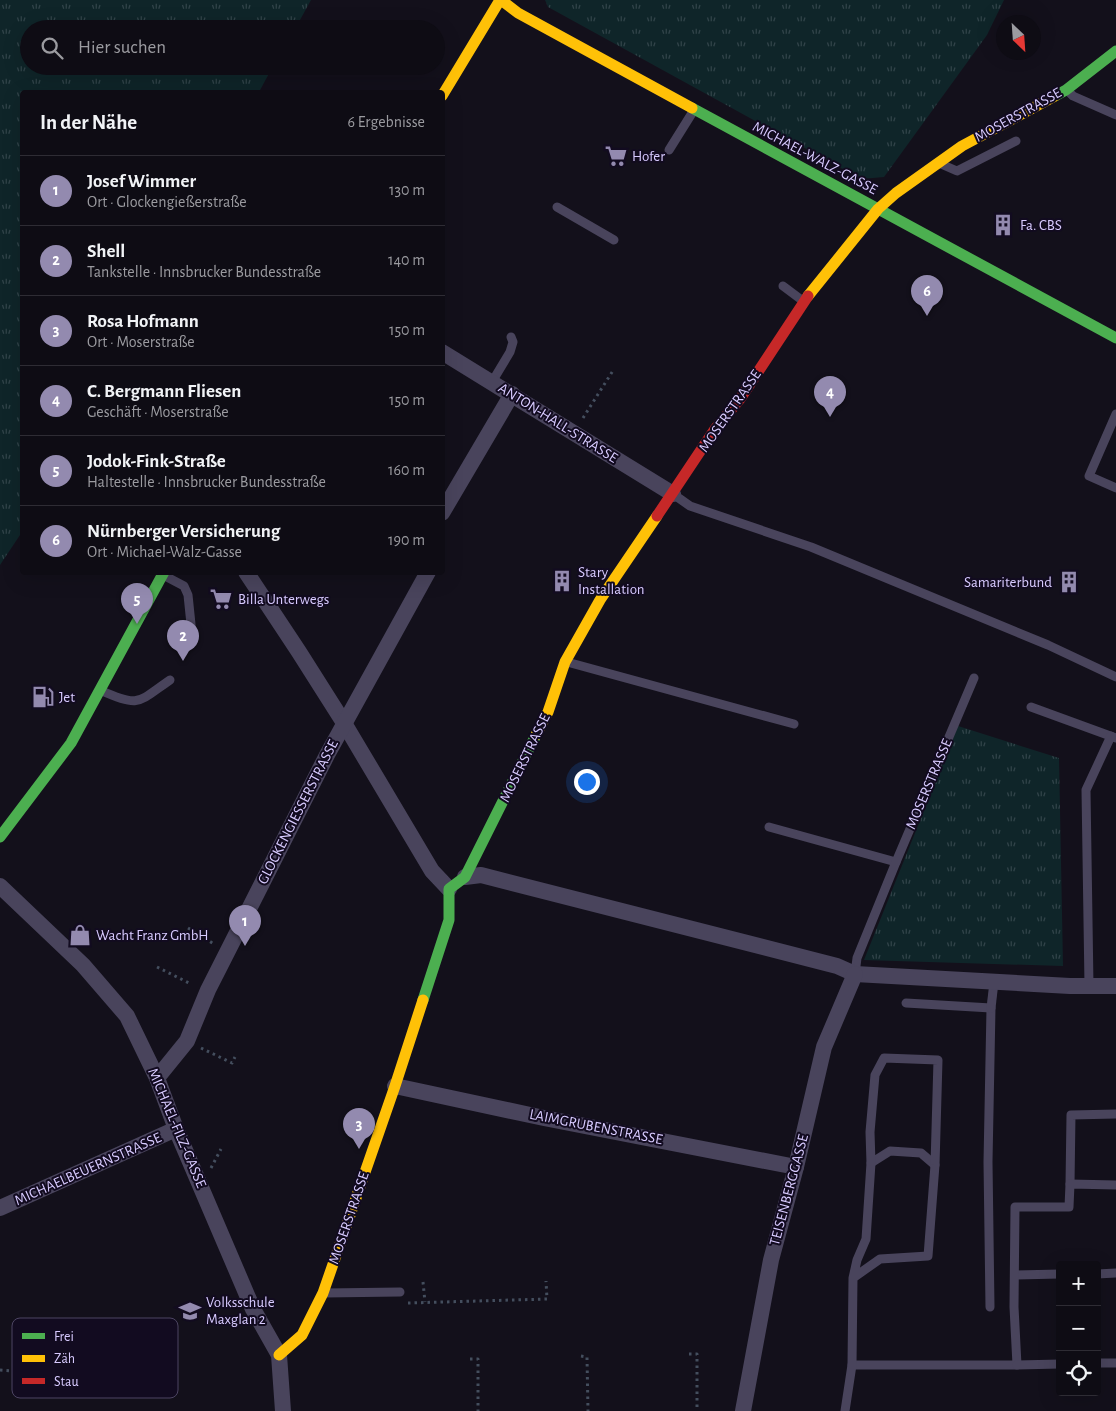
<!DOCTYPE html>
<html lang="de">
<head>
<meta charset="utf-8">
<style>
  :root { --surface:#0e0c14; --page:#1c1a22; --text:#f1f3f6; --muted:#9b9ba0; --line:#2e2c34; --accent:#938aaf }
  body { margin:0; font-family:"Alegreya Sans",sans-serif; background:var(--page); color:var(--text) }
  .controls { position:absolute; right:15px; bottom:15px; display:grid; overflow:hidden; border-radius:5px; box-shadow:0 5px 20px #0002 }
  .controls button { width:45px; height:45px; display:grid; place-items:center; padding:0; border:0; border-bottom:1px solid var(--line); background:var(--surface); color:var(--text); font:25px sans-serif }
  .compass { position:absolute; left:996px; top:15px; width:45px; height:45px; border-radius:50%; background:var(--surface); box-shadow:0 5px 20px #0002; rotate:155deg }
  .you { position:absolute; left:586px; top:781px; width:18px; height:18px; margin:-12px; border:4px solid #fff; border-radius:50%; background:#1a73e8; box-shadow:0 0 0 8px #1a73e833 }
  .badge { display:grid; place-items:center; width:32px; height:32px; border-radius:50%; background:var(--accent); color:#fff; font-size:16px; font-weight:700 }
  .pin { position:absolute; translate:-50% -41px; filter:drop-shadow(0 1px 2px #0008) }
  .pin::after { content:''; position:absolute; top:26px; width:18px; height:15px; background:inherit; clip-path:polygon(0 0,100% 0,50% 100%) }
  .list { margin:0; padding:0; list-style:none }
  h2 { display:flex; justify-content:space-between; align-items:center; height:65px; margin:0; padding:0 20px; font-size:21px }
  h2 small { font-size:16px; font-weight:400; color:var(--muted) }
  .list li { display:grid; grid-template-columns:32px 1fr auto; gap:15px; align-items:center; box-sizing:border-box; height:70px; padding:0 20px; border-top:1px solid var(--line) }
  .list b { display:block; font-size:19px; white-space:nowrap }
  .list p { margin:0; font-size:16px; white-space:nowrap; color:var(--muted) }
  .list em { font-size:16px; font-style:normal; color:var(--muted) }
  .icon { flex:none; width:28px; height:28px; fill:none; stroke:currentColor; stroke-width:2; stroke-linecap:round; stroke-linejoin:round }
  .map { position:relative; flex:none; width:1116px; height:1411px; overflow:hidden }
  .search { position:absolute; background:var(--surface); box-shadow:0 5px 20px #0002; left:20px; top:20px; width:425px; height:55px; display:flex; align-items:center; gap:12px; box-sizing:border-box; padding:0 18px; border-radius:28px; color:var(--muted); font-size:19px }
  .panel { position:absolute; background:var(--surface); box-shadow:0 5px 20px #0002; left:20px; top:90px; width:425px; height:485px; border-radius:5px }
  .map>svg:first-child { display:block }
  .grass { fill:url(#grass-tufts) }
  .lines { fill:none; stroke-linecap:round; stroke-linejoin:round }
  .path { stroke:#444e5e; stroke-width:3; stroke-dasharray:2.5 4; stroke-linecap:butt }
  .lane { stroke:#49445c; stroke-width:9 }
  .street { stroke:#49445c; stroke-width:16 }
  .fast { stroke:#4caf50; stroke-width:11 }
  .slow { stroke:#ffc107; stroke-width:11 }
  .jam { stroke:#c62828; stroke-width:11 }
  .labels { text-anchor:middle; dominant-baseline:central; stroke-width:4; stroke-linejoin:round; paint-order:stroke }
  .street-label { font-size:15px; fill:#d8cbff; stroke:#120b20 }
  .poi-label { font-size:15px; fill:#d8cbff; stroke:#120b20; text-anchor:start }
  .key { fill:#120b20; stroke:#4d4563; stroke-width:1 }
  .key-label { font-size:14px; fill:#d8cbff }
</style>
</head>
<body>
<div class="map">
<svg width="1116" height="1411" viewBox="0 0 1116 1411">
  <defs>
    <pattern id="grass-tufts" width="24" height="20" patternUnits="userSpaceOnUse" patternTransform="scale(1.25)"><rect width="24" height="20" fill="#0f2529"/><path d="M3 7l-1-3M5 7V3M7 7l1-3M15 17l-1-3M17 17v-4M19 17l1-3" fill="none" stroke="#314349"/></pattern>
  </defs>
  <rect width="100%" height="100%" fill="#13101b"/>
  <g class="grass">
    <path d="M0 0H311L295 29H29V66H273L259 92H22V532L0 565Z"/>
    <path d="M545 0H1004L987 35 884 177 861 179 548 7Z"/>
    <path d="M958 726 1059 758 1063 966 864 960Z"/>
  </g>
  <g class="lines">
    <g class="path">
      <path d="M583 418 614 369"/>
      <path d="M188 928 214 944"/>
      <path d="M157 967 191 984"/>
      <path d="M201 1048 232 1063 235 1057"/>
      <path d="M211 1168 221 1149"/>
      <path d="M423 1282 425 1302"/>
      <path d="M408 1303 547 1299 546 1281"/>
      <path d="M689 1354H697V1411"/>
      <path d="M581 1356 587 1357 588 1411"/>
      <path d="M470 1359H478V1411"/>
      <path d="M0 1370 54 1374 86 1362"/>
    </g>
    <g class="lane">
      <path d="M1068 91 1073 96 1116 115"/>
      <path d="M669 150 694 110"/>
      <path d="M941 164 957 171 1016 141"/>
      <path d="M557 207 614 240"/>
      <path d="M783 286 803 301"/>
      <path d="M492 382 510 352 513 342 511 337"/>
      <path d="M1116 414 1089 476 1116 488"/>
      <path d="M673 494 690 506 811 547 1048 645 1116 677"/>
      <path d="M165 576 184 586 188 595 192 634"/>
      <path d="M567 662 794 724"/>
      <path d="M102 691C140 708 138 702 170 680"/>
      <path d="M1031 707 1116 738"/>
      <path d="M769 827 896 862"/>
      <path d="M855 974 857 958 896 862 974 678"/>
      <path d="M1089 986 1086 790 1111 736"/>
      <path d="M906 1003 991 1008 988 1162 990 1307"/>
      <path d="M991 1008 994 982"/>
      <path d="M871 1163 890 1151 921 1153 935 1165"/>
      <path d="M1070 1184 1071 1115 1116 1114"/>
      <path d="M1097 1274 1116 1273"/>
      <path d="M1016 1275 1060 1274"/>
      <path d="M325 1293 400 1292"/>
      <path d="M1097 1363H1116"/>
      <path d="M852 1365H1017L1014 1307 1015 1207H1069L1070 1184 1116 1185"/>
      <path d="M1017 1365 1060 1364"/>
      <path d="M845 1411 852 1365 853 1278 857 1260 866 1239 871 1163 870 1132 875 1075 884 1058 938 1060 935 1165 928 1256 880 1259 853 1278"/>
    </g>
    <g class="street">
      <path d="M442 352 673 494"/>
      <path d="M442 513 512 394"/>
      <path d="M246 572 299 652 344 723 432 871 449 889"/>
      <path d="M465 877 481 875 837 966 855 974 1070 986H1116"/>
      <path d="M0 886 83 965 127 1016 157 1078 176 1129 253 1309 279 1355 283 1411"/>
      <path d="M157 1078 187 1041 208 990 327 755 428 572"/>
      <path d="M395 1086 544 1118 796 1167"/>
      <path d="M0 1208 176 1129"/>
      <path d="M743 1411 771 1260 796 1167 824 1047 855 974"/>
    </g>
    <g class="fast">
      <path d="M1055 96 1066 90 1116 51"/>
      <path d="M692 108 1116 338"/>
      <path d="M0 837 71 743 164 572"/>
      <path d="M423 1000 449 920V889L465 877 536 735"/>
    </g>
    <g class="slow">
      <path d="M501 0 518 13 692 108"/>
      <path d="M442 96 500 0"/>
      <path d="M808 296 878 209 896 193 962 146 1055 96"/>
      <path d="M536 735 548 712 565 662 600 600 657 516"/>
      <path d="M279 1355 302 1335 323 1293 395 1086 423 1000"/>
    </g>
    <path class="jam" d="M657 516 715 429 740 399 808 296"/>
  </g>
  <defs>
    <g id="supermarket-bare" transform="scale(1.725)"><path d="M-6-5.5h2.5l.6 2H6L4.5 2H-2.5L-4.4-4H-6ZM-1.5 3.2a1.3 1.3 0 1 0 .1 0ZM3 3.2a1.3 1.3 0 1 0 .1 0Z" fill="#938aaf" stroke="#120b20" stroke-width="2.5" paint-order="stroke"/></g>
    <g id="building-bare" transform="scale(1.725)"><path d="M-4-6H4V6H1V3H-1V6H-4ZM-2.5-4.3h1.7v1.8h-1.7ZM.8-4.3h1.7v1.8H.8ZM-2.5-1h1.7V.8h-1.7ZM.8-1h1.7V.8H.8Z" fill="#938aaf" stroke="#120b20" stroke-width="2.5" paint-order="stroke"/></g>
    <g id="fuel-bare" transform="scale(1.725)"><path d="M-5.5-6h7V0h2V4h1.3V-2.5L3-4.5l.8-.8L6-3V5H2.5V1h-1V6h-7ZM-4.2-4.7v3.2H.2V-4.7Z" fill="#938aaf" stroke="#120b20" stroke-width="2.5" paint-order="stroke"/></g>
    <g id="shop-bare" transform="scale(1.725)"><path d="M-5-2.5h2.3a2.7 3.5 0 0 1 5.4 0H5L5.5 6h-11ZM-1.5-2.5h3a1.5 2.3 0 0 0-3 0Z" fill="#938aaf" stroke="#120b20" stroke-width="2.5" paint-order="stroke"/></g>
    <g id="school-bare" transform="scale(1.725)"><path d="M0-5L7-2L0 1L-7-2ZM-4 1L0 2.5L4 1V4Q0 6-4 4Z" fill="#938aaf" stroke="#120b20" stroke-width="2.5" paint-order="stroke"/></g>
  </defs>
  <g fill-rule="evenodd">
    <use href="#supermarket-bare" x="616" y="156"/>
    <use href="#building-bare" x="1003" y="225"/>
    <use href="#building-bare" x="562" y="581"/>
    <use href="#building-bare" x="1069" y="582"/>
    <use href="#supermarket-bare" x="221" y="599"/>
    <use href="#fuel-bare" x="43" y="697"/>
    <use href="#shop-bare" x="80" y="935"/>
    <use href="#school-bare" x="190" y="1311"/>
  </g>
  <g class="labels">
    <g class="street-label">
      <text transform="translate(1018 115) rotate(-29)">MOSERSTRASSE</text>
      <text transform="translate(815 158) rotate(28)">MICHAEL-WALZ-GASSE</text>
      <text transform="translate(730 411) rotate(-55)">MOSERSTRASSE</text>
      <text transform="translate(558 423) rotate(32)">ANTON-HALL-STRASSE</text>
      <text transform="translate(525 758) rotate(-64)">MOSERSTRASSE</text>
      <text transform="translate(929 784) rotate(-67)">MOSERSTRASSE</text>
      <text transform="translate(298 812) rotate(-63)">GLOCKENGIESSERSTRASSE</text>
      <text transform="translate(596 1127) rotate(11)">LAIMGRUBENSTRASSE</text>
      <text transform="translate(177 1128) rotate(67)">MICHAEL-FILZ-GASSE</text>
      <text transform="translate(88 1169) rotate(-24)">MICHAELBEUERNSTRASSE</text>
      <text transform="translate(789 1190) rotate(-75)">TEISENBERGGASSE</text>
      <text transform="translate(349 1218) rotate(-71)">MOSERSTRASSE</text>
    </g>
    <g class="poi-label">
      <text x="632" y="156">Hofer</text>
      <text x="1020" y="225">Fa. CBS</text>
      <text x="578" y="572">Stary<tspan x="578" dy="17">Installation</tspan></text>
      <text x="1052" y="582" text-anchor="end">Samariterbund</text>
      <text x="238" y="599">Billa Unterwegs</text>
      <text x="59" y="697">Jet</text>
      <text x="96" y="935">Wacht Franz GmbH</text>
      <text x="206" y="1302">Volksschule<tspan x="206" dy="17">Maxglan 2</tspan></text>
    </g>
  </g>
  <rect x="12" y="1318" width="166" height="80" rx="8" class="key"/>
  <rect x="22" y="1333" width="23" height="6" fill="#4caf50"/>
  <rect x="22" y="1355" width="23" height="7" fill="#ffc107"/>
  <rect x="22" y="1378" width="23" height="6" fill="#c62828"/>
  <g class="key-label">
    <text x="54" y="1341">Frei</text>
    <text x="54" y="1363">Zäh</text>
    <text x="54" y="1386">Stau</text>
  </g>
</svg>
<div class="controls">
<button>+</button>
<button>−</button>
<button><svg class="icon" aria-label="locate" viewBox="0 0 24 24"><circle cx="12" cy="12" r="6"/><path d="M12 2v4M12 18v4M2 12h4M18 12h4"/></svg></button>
</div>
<svg class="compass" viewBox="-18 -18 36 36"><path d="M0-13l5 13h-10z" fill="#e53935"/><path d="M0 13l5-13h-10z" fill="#9b9ba0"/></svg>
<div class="you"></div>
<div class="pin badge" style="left:245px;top:946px">1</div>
<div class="pin badge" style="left:183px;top:661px">2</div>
<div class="pin badge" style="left:359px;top:1149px">3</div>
<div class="pin badge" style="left:830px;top:417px">4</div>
<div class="pin badge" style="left:137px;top:624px">5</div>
<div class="pin badge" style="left:927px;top:316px">6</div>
<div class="search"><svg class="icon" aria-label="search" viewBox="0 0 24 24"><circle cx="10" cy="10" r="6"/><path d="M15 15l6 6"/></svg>Hier suchen</div>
<section class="panel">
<h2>In der Nähe<small>6 Ergebnisse</small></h2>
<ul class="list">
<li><span class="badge">1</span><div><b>Josef Wimmer</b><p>Ort · Glockengießerstraße</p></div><em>130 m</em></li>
<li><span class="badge">2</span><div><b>Shell</b><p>Tankstelle · Innsbrucker Bundesstraße</p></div><em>140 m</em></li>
<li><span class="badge">3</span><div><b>Rosa Hofmann</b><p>Ort · Moserstraße</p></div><em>150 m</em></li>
<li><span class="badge">4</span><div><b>C. Bergmann Fliesen</b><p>Geschäft · Moserstraße</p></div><em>150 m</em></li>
<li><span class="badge">5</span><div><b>Jodok-Fink-Straße</b><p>Haltestelle · Innsbrucker Bundesstraße</p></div><em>160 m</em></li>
<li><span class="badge">6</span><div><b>Nürnberger Versicherung</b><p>Ort · Michael-Walz-Gasse</p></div><em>190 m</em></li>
</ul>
</section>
</div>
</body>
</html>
